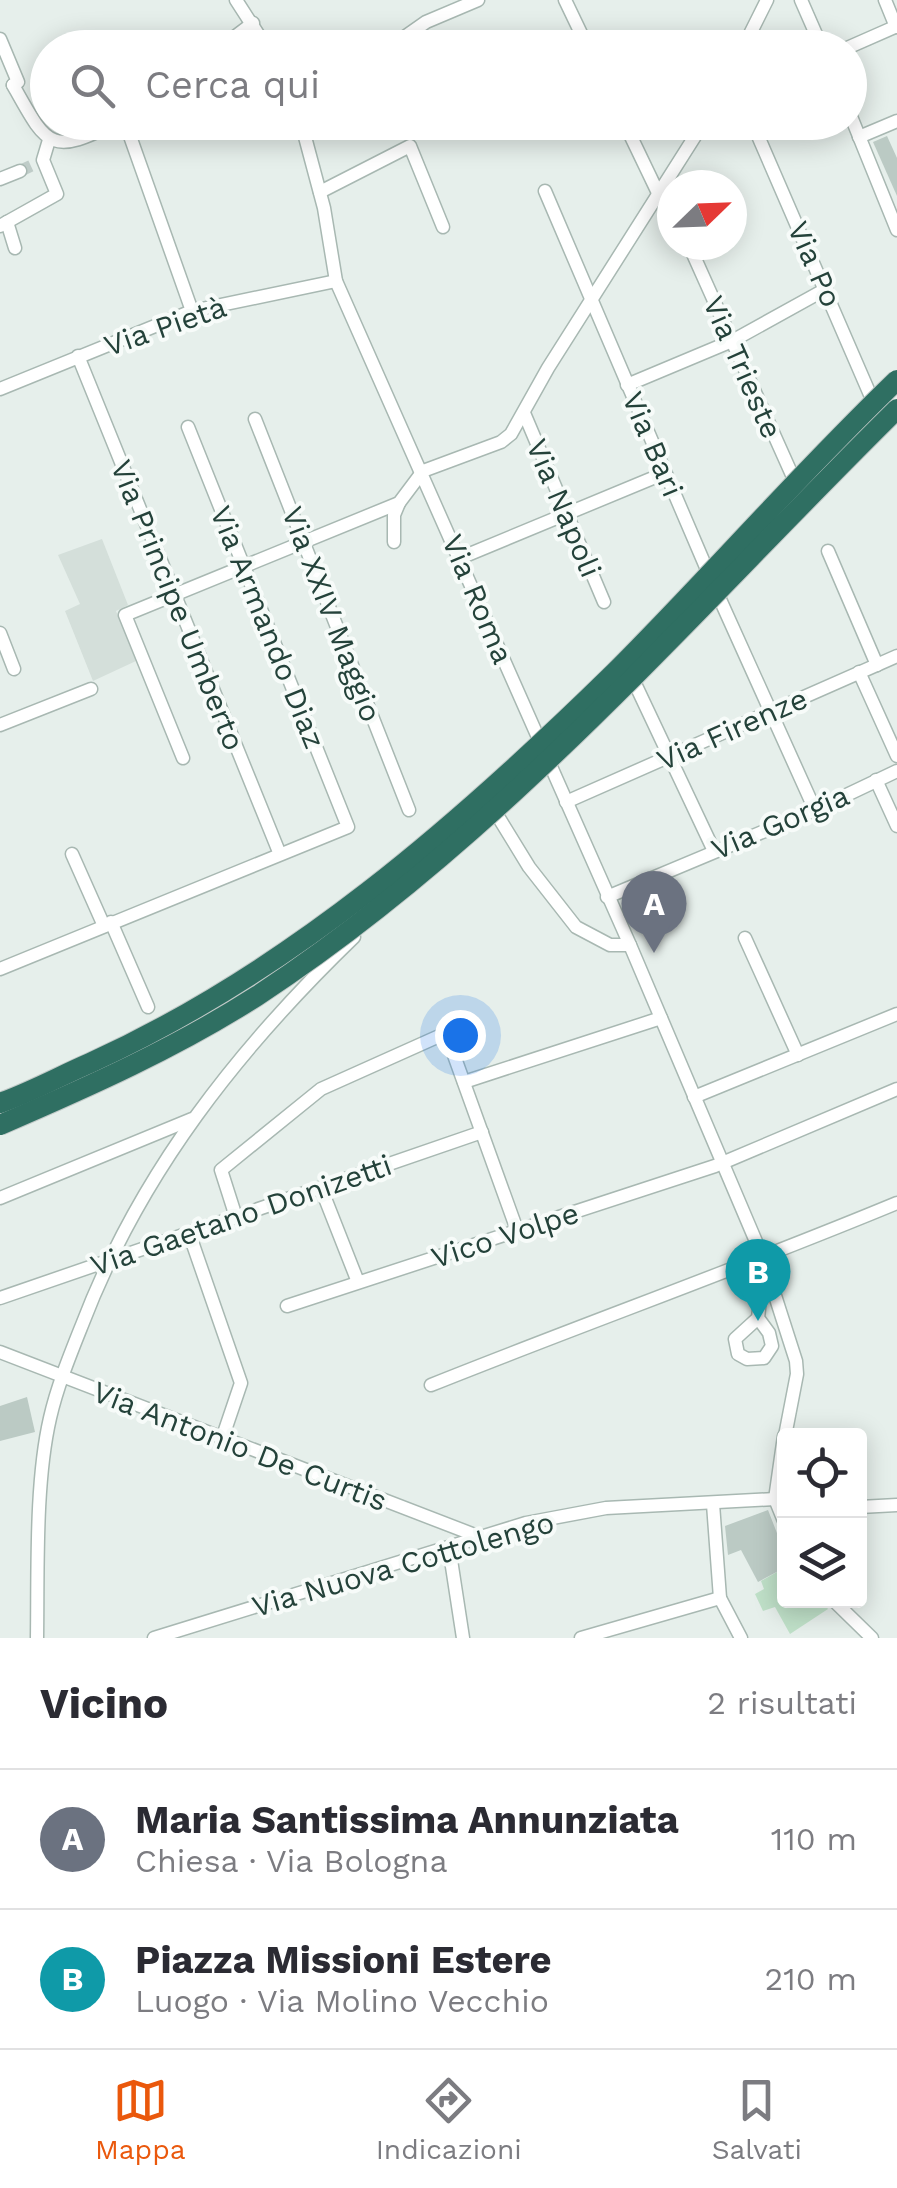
<!DOCTYPE html>
<html lang="it">
<head>
<meta charset="utf-8">
<style>
  :root { --surface:#fff; --page:#f2f2f3; --text:#2b2b33; --muted:#7c7c81; --line:#e1e1e2; --accent:#ea580c }
  body { margin:0; font-family:"Work Sans",sans-serif; background:var(--page); color:var(--text) }
  .controls { position:absolute; right:30px; bottom:30px; display:grid; overflow:hidden; border-radius:10px; box-shadow:0 5px 25px #0003 }
  .controls button { width:90px; height:90px; display:grid; place-items:center; padding:0; border:0; border-bottom:2px solid var(--line); background:var(--surface); color:var(--text); font:50px sans-serif }
  .compass { position:absolute; left:657px; top:170px; width:90px; height:90px; border-radius:50%; background:var(--surface); box-shadow:0 5px 25px #0003; rotate:67deg }
  .you { position:absolute; left:460px; top:1035px; width:35px; height:35px; margin:-25px; border:8px solid #fff; border-radius:50%; background:#1a73e8; box-shadow:0 0 0 15px #1a73e833 }
  .badge { display:grid; place-items:center; width:65px; height:65px; border-radius:50%; background:var(--accent); color:#fff; font-size:32px; font-weight:700 }
  .pin { position:absolute; translate:-50% -82px; filter:drop-shadow(0 2px 5px #0008) }
  .pin::after { content:''; position:absolute; top:52px; width:35px; height:30px; background:inherit; clip-path:polygon(0 0,100% 0,50% 100%) }
  .list { margin:0; padding:0; list-style:none }
  h2 { display:flex; justify-content:space-between; align-items:center; height:130px; margin:0; padding:0 40px; font-size:42px }
  h2 small { font-size:32px; font-weight:400; color:var(--muted) }
  .list li { display:grid; grid-template-columns:65px 1fr auto; gap:30px; align-items:center; box-sizing:border-box; height:140px; padding:0 40px; border-top:2px solid var(--line) }
  .list b { display:block; font-size:38px; white-space:nowrap }
  .list p { margin:0; font-size:32px; white-space:nowrap; color:var(--muted) }
  .list em { font-size:32px; font-style:normal; color:var(--muted) }
  .icon { flex:none; width:55px; height:55px; fill:none; stroke:currentColor; stroke-width:2; stroke-linecap:round; stroke-linejoin:round }
  .map { position:relative; flex:none; width:897px; height:1638px; overflow:hidden }
  .search { position:absolute; background:var(--surface); box-shadow:0 5px 25px #0003; left:30px; right:30px; top:30px; height:110px; display:flex; align-items:center; gap:25px; box-sizing:border-box; padding:0 35px; border-radius:55px; color:var(--muted); font-size:38px }
  .sheet { height:410px; background:var(--surface) }
  nav { display:flex; justify-content:space-around; align-items:center; box-sizing:border-box; height:140px; border-top:2px solid var(--line); background:var(--surface); font-size:28px; color:var(--muted) }
  nav a { display:grid; justify-items:center; gap:5px }
  nav .on { color:var(--accent) }
  .map>svg:first-child { display:block }
  .built { fill:#d4dfda }
  .green { fill:#bfe0c8 }
  .building { fill:#bbcac4 }
  .lines { fill:none; stroke-linecap:round; stroke-linejoin:round }
  .minor-tunnel { stroke:#bfccc8; stroke-width:12; stroke-dasharray:12 6; stroke-linecap:butt }
  .minor-casing { stroke:#a8b8b2; stroke-width:15 }
  .minor { stroke:#fff; stroke-width:12 }
  .highway-bridge-casing { stroke:#c2cac8; stroke-width:22; stroke-linecap:butt }
  .highway-bridge { stroke:#2f6f62; stroke-width:20 }
  .labels { text-anchor:middle; dominant-baseline:central; stroke-width:8; stroke-linejoin:round; paint-order:stroke }
  .street-label { font-size:30px; fill:#24423a; stroke:#f7fbf9 }
</style>
</head>
<body>
<div class="map">
<svg width="897" height="1638" viewBox="0 0 897 1638">
  <rect width="100%" height="100%" fill="#e6efeb"/>
  <path class="built" d="M102 539 128 605 116 611 136 661 93 681 65 611 80 604 58 555Z"/>
  <path class="green" d="M784 1568V1600L822 1601 828 1609 790 1634 775 1607 763 1611 755 1594 764 1589 761 1581Z"/>
  <g class="building">
    <path d="M887 136 897 158V196L873 142Z"/>
    <path d="M27 1397 35 1432 0 1441V1406Z"/>
    <path d="M768 1510 782 1546 784 1544V1568L758 1582 741 1550 728 1555 725 1526Z"/>
  </g>
  <g class="lines">
    <path class="minor-tunnel" d="M20 171 35 164"/>
    <g class="minor-casing">
      <g id="minor">
        <path d="M236 0 267 48"/>
        <path d="M565 0 588 48"/>
        <path d="M801 0 822 48"/>
        <path d="M885 0 896 27"/>
        <path d="M0 39 18 82 13 85"/>
        <path d="M220 48 253 23"/>
        <path d="M389 48 426 22 478 0"/>
        <path d="M743 48 767 0"/>
        <path d="M847 48 897 26"/>
        <path d="M13 85C47 146 50 157 117 122"/>
        <path d="M850 114 897 230"/>
        <path d="M125 122 192 311"/>
        <path d="M301 122 324 208 336 281 630 945 763 1258 796 1361 797 1374 785 1436"/>
        <path d="M624 122 659 195"/>
        <path d="M752 122 875 406"/>
        <path d="M859 137 897 121"/>
        <path d="M0 179 20 171"/>
        <path d="M545 191 714 586 815 810"/>
        <path d="M320 192 410 146 443 227"/>
        <path d="M7 222 15 248"/>
        <path d="M0 226 57 194 43 160 49 140"/>
        <path d="M689 245 797 486"/>
        <path d="M78 356 279 852"/>
        <path d="M627 385 732 341 826 289"/>
        <path d="M0 389 192 311 336 281"/>
        <path d="M524 413 604 602"/>
        <path d="M255 419 409 810"/>
        <path d="M423 471 501 442 511 434 548 368 704 122"/>
        <path d="M394 542V515L399 503"/>
        <path d="M828 551 877 665"/>
        <path d="M460 558 665 473"/>
        <path d="M0 633 14 669"/>
        <path d="M859 672 897 756"/>
        <path d="M630 673 714 851"/>
        <path d="M0 725 91 689"/>
        <path d="M183 758 125 615 399 503 423 471"/>
        <path d="M876 780 897 826"/>
        <path d="M566 802 897 656"/>
        <path d="M491 805 529 867 576 927 610 945H630"/>
        <path d="M72 854 104 926"/>
        <path d="M607 897 815 810 897 771"/>
        <path d="M111 922 148 1007"/>
        <path d="M745 938 798 1055"/>
        <path d="M0 969 348 827 188 427"/>
        <path d="M464 1082 661 1018"/>
        <path d="M694 1097 897 1014"/>
        <path d="M321 1188 358 1282"/>
        <path d="M0 1198 192 1119"/>
        <path d="M236 1217 221 1170 321 1089 446 1033 517 1230"/>
        <path d="M189 1233 241 1383 222 1439"/>
        <path d="M0 1298 482 1132"/>
        <path d="M287 1306 715 1166 897 1089"/>
        <path d="M758 1318 769 1333 772 1346 764 1358 747 1359 738 1354 735 1339 758 1318 761 1291 772 1283"/>
        <path d="M0 1352 480 1537"/>
        <path d="M431 1385C586 1323 743 1267 897 1203"/>
        <path d="M784 1436 775 1499 784 1521"/>
        <path d="M713 1504 720 1598 741 1638"/>
        <path d="M860 1507 897 1505"/>
        <path d="M449 1547 463 1638"/>
        <path d="M833 1600 872 1638"/>
        <path d="M37 1638C38 1571 35 1483 50 1418 57 1387 70 1355 82 1325 140 1173 238 1049 354 937"/>
        <path d="M154 1638 526 1523 606 1508 775 1499"/>
        <path d="M581 1638 720 1598"/>
      </g>
    </g>
    <use href="#minor" class="minor"/>
    <g class="highway-bridge-casing">
      <g id="highway-bridge">
        <path d="M0 1103C31 1092 60 1076 90 1063 290 972 458 826 614 673 710 577 799 474 897 380"/>
        <path d="M0 1125C88 1087 176 1048 257 996 501 836 691 612 897 409"/>
      </g>
    </g>
    <use href="#highway-bridge" class="highway-bridge"/>
  </g>
  <g class="labels">
    <g class="street-label">
      <text transform="translate(815 264) rotate(66)">Via Po</text>
      <text transform="translate(165 326) rotate(-19)">Via Pietà</text>
      <text transform="translate(743 367) rotate(66)">Via Trieste</text>
      <text transform="translate(653 444) rotate(67)">Via Bari</text>
      <text transform="translate(564 508) rotate(67)">Via Napoli</text>
      <text transform="translate(478 599) rotate(67)">Via Roma</text>
      <text transform="translate(178 605) rotate(68)">Via Principe Umberto</text>
      <text transform="translate(332 614) rotate(69)">Via XXIV Maggio</text>
      <text transform="translate(268 627) rotate(68)">Via Armando Diaz</text>
      <text transform="translate(732 729) rotate(-24)">Via Firenze</text>
      <text transform="translate(780 822) rotate(-23)">Via Gorgia</text>
      <text transform="translate(241 1215) rotate(-19)">Via Gaetano Donizetti</text>
      <text transform="translate(505 1235) rotate(-18)">Vico Volpe</text>
      <text transform="translate(240 1446) rotate(21)">Via Antonio De Curtis</text>
      <text transform="translate(403 1564) rotate(-16)">Via Nuova Cottolengo</text>
    </g>
  </g>
</svg>
<div class="controls">
<button><svg class="icon" aria-label="locate" viewBox="0 0 24 24"><circle cx="12" cy="12" r="6"/><path d="M12 2v4M12 18v4M2 12h4M18 12h4"/></svg></button>
<button><svg class="icon" aria-label="layers" viewBox="0 0 24 24"><path d="M12 4l9 5-9 5-9-5zM3 14l9 5 9-5"/></svg></button>
</div>
<svg class="compass" viewBox="-18 -18 36 36"><path d="M0-13l5 13h-10z" fill="#e53935"/><path d="M0 13l5-13h-10z" fill="#7c7c81"/></svg>
<div class="you"></div>
<div class="pin badge" style="left:654px;top:953px;background:#6b7280">A</div>
<div class="pin badge" style="left:758px;top:1321px;background:#0f9aa8">B</div>
<div class="search"><svg class="icon" aria-label="search" viewBox="0 0 24 24"><circle cx="10" cy="10" r="6"/><path d="M15 15l6 6"/></svg>Cerca qui</div>
</div>
<section class="sheet">
<h2>Vicino<small>2 risultati</small></h2>
<ul class="list">
<li><span class="badge" style="background:#6b7280">A</span><div><b>Maria Santissima Annunziata</b><p>Chiesa · Via Bologna</p></div><em>110 m</em></li>
<li><span class="badge" style="background:#0f9aa8">B</span><div><b>Piazza Missioni Estere</b><p>Luogo · Via Molino Vecchio</p></div><em>210 m</em></li>
</ul>
</section>
<nav>
<a class="on"><svg class="icon" aria-label="map" viewBox="0 0 24 24"><path d="M3 6l6-2 6 2 6-2v14l-6 2-6-2-6 2zM9 4v14M15 6v14"/></svg>Mappa</a>
<a><svg class="icon" aria-label="directions" viewBox="0 0 24 24"><path d="M12 3l9 9-9 9-9-9zM9 14v-3h6M13 9l2 2-2 2"/></svg>Indicazioni</a>
<a><svg class="icon" aria-label="saved" viewBox="0 0 24 24"><path d="M7 4h10v16l-5-4-5 4z"/></svg>Salvati</a>
</nav>
</body>
</html>
